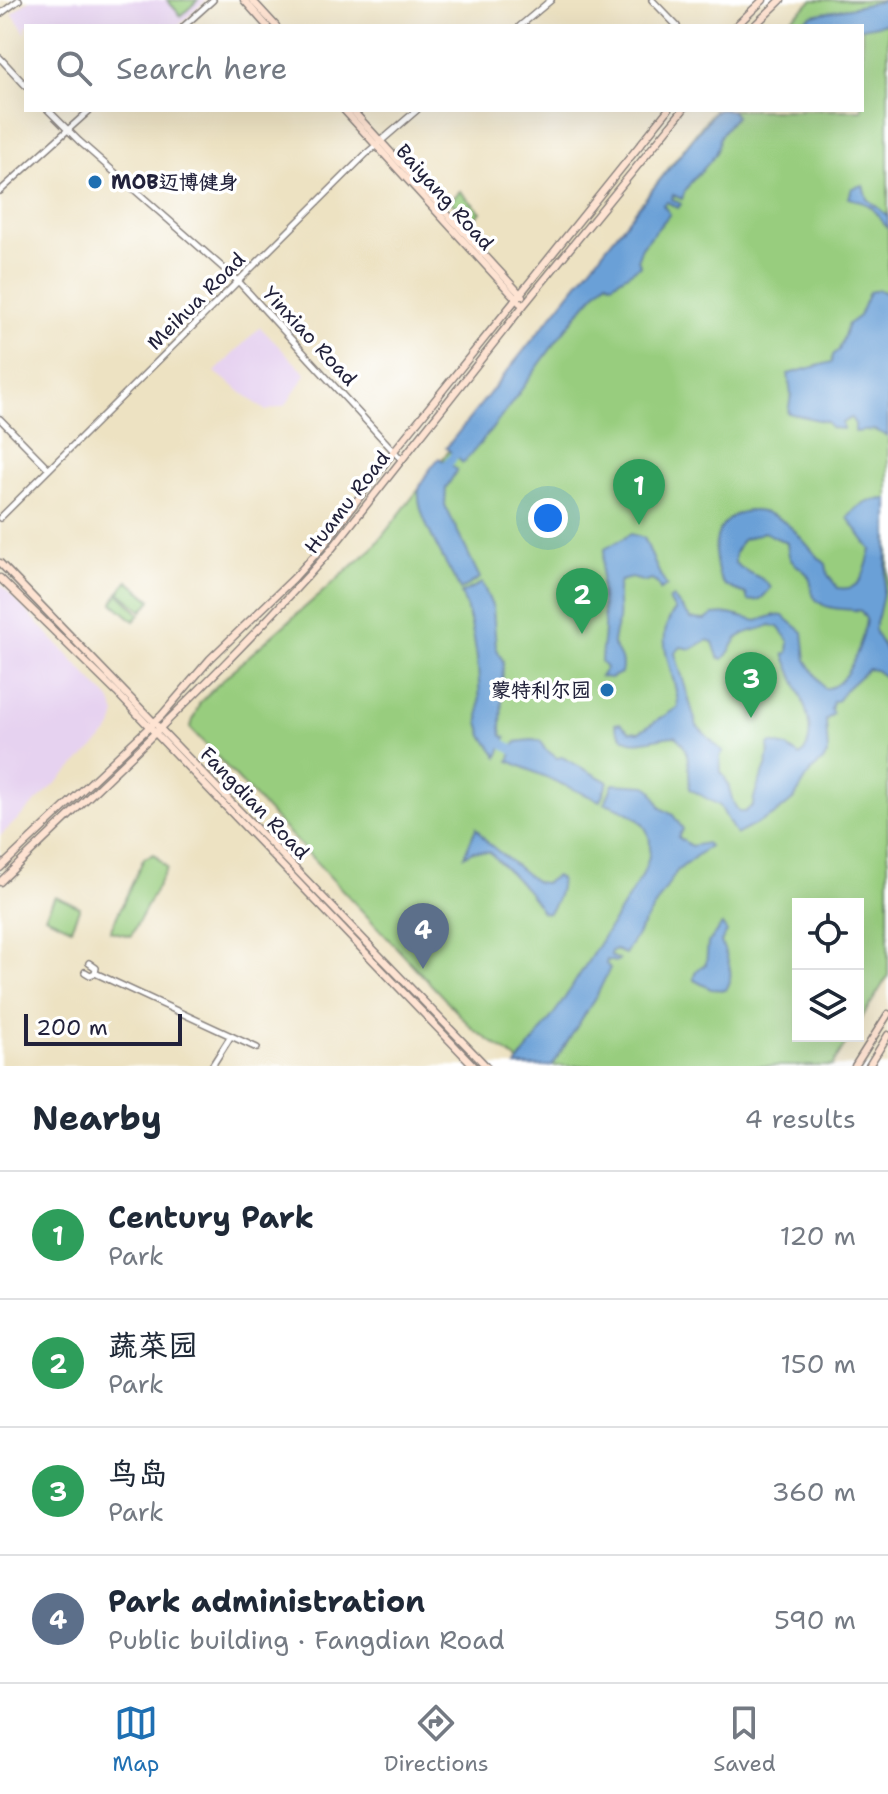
<!DOCTYPE html>
<html lang="en">
<head>
<meta charset="utf-8">
<style>
  :root { --surface:#fff; --page:#f6f6f7; --text:#1f2937; --muted:#747a83; --line:#e0e1e3; --accent:#1f6fb2 }
  body { margin:0; font-family:"Shantell Sans","LXGW WenKai TC",sans-serif; background:var(--page); color:var(--text) }
  .controls { position:absolute; right:24px; bottom:24px; display:grid; overflow:hidden; border-radius:0px; box-shadow:0 8px 32px #0002 }
  .controls button { width:72px; height:72px; display:grid; place-items:center; padding:0; border:0; border-bottom:2px solid var(--line); background:var(--surface); color:var(--text); font:40px sans-serif }
  .scale { position:absolute; left:24px; bottom:20px; width:158px; box-sizing:border-box; padding-left:8px; border:4px solid #22223b; border-top:0; font-size:22px; line-height:28px; white-space:nowrap; color:#22223b; -webkit-text-stroke:6px #fff; paint-order:stroke }
  .you { position:absolute; left:548px; top:518px; width:28px; height:28px; margin:-20px; border:6px solid #fff; border-radius:50%; background:#1a73e8; box-shadow:0 0 0 12px #1a73e833 }
  .badge { display:grid; place-items:center; width:52px; height:52px; border-radius:50%; background:var(--accent); color:#fff; font-size:26px; font-weight:700 }
  .pin { position:absolute; translate:-50% -66px; filter:drop-shadow(0 2px 4px #0008) }
  .pin::after { content:''; position:absolute; top:42px; width:28px; height:24px; background:inherit; clip-path:polygon(0 0,100% 0,50% 100%) }
  .list { margin:0; padding:0; list-style:none }
  h2 { display:flex; justify-content:space-between; align-items:center; height:104px; margin:0; padding:0 32px; font-size:34px }
  h2 small { font-size:26px; font-weight:400; color:var(--muted) }
  .list li { display:grid; grid-template-columns:52px 1fr auto; gap:24px; align-items:center; box-sizing:border-box; height:128px; padding:0 32px; border-top:2px solid var(--line) }
  .list b { display:block; font-size:30px; white-space:nowrap }
  .list p { margin:0; font-size:26px; white-space:nowrap; color:var(--muted) }
  .list em { font-size:26px; font-style:normal; color:var(--muted) }
  .icon { flex:none; width:44px; height:44px; fill:none; stroke:currentColor; stroke-width:2; stroke-linecap:round; stroke-linejoin:round }
  .map { position:relative; flex:none; width:888px; height:1066px; overflow:hidden }
  .search { position:absolute; background:var(--surface); box-shadow:0 8px 32px #0002; left:24px; right:24px; top:24px; height:88px; display:flex; align-items:center; gap:20px; box-sizing:border-box; padding:0 28px; border-radius:0px; color:var(--muted); font-size:30px }
  .sheet { height:616px; background:var(--surface) }
  nav { display:flex; justify-content:space-around; align-items:center; box-sizing:border-box; height:112px; border-top:2px solid var(--line); background:var(--surface); font-size:22px; color:var(--muted) }
  nav a { display:grid; justify-items:center; gap:4px }
  nav .on { color:var(--accent) }
  .map>svg:first-child { display:block }
  .built { fill:#e6d2f0 }
  .green { fill:#98cd7e; stroke:#5d785c; stroke-width:2 }
  .water { fill:#6aa0d7; stroke:#466189; stroke-width:2; fill-rule:evenodd }
  .lines { fill:none; stroke-linecap:round; stroke-linejoin:round }
  .river { stroke:#6aa0d7; stroke-width:9 }
  .minor-casing { stroke:#88827e; stroke-width:8 }
  .secondary-casing { stroke:#88827e; stroke-width:9 }
  .minor { stroke:#fff; stroke-width:5 }
  .secondary { stroke:#fee3d2; stroke-width:6 }
  .poi-dot { fill:#1f6fb2; stroke:#fff; stroke-width:3 }
  .labels { text-anchor:middle; dominant-baseline:central; stroke-width:7; stroke-linejoin:round; paint-order:stroke }
  .poi-label { font-size:20px; font-weight:bold; fill:#22223b; stroke:#fff; text-anchor:start }
  .street-label { font-size:20px; fill:#22223b; stroke:#fff }
</style>
</head>
<body>
<div class="map">
<svg width="888" height="1066" viewBox="0 0 888 1066">
  <rect width="100%" height="100%" fill="#fff"/>
  <filter id="ink" filterUnits="userSpaceOnUse"><feTurbulence type="fractalNoise" baseFrequency=".0125" numOctaves="2"/><feDisplacementMap in="SourceGraphic" scale="16" xChannelSelector="R" yChannelSelector="G"/><feConvolveMatrix kernelMatrix="1 2 1 2 8 2 1 2 1" color-interpolation-filters="sRGB"/></filter>
  <filter id="wash" filterUnits="userSpaceOnUse"><feTurbulence type="fractalNoise" baseFrequency=".006" numOctaves="4" result="noise"/><feDisplacementMap in="SourceGraphic" scale="32" xChannelSelector="R" yChannelSelector="G"/><feGaussianBlur stdDeviation="1.8" result="paint"/><feColorMatrix in="noise" values="0 0 0 0 0 0 0 0 0 0 0 0 0 0 0 0 0 1.4 0 .05"/><feComposite in="paint" operator="in"/></filter>
  <g filter="url(#wash)">
    <rect width="100%" height="100%" fill="#ede2c2"/>
    <g class="built">
      <path d="M30 0H206L178 26H26V34L12 13Z"/>
      <path d="M260 327 306 374 286 405 266 411 215 372Z"/>
      <path d="M0 583 110 700 116 714 112 728 101 741 0 836Z"/>
    </g>
    <g class="green">
      <path d="M167 0H198L181 16Z"/>
      <path d="M813 0H888V976L858 1024V904H798V1036H851L832 1066H521L515 1058 474 1030 190 728 200 702 235 668 373 548 714 110H862V26H782Z"/>
      <path d="M460 191 481 212 471 222 450 201Z"/>
      <path d="M128 581 151 600 142 611 119 592Z"/>
      <path d="M118 593 140 614 134 621 113 603Z"/>
      <path d="M154 854 167 868 131 936 110 931 144 858Z"/>
      <path d="M55 896 80 907 71 928 45 916Z"/>
    </g>
    <g class="water">
      <path d="M888 0V23L862 28 792 26 813 15Z"/>
      <path d="M716 110H731L736 116C731 122 724 129 720 137 718 144 718 150 714 156 703 173 688 179 682 199L673 195 672 199 681 204 678 208 667 202 663 205 670 214 642 247 638 258 640 266 612 284 607 281C553 336 516 406 463 463L446 448Z"/>
      <path d="M863 185 867 199 888 216V229C872 209 876 205 849 198L852 188Z"/>
      <path d="M879 290 888 294V436L874 430 855 432V424L851 418 842 423 843 429 831 428 827 422 788 413 791 395 788 374 832 362 833 355 839 350 848 324 859 316 869 292Z"/>
      <path d="M439 458 457 470 446 488 445 505 480 578 460 590C449 566 415 516 419 490 422 478 431 468 439 458Z"/>
      <path d="M888 499C888 544 888 588 874 630L888 655V679L875 670 868 669 845 690 838 700 833 702 831 710 833 714 826 720 828 753 823 761 811 771 794 799 777 813 736 835 720 806 690 789C688 769 692 749 675 736 654 736 625 755 615 724L620 723 630 731 639 732 678 707C678 674 650 641 675 610L669 600 673 597 691 619 705 620 713 615 729 614 757 621 775 615 783 616 803 632 806 660 824 688C847 691 864 639 866 619L861 611C846 608 824 612 814 597 810 589 813 580 806 573 793 561 789 565 787 543L764 532 742 540 735 553V563C746 574 763 575 771 588L760 600 748 601 746 594C740 591 729 589 724 584 718 578 717 568 716 561 710 525 737 501 772 515 797 526 807 549 826 564L828 575 838 588C863 592 865 570 871 550L848 518C859 502 869 500 888 499ZM770 625 778 627 789 641 788 653 784 654C792 679 826 734 800 756L787 747 771 743 768 746C772 768 754 783 753 805L745 812H740C728 802 733 785 721 772L720 756 723 752 697 726 675 653 681 647 692 649 707 640 713 642 718 657 723 659C731 652 733 642 739 637 749 629 760 631 770 625Z"/>
      <path d="M631 534 644 538C652 554 656 571 667 586L660 590 657 583 651 580 646 582 631 578 620 581C615 594 620 607 618 620 616 629 613 636 613 645 620 655 624 661 621 673L611 678 600 677 606 668 601 662C601 649 605 635 604 622 601 596 599 575 605 549Z"/>
      <path d="M482 583 493 608 496 647 503 661 501 729 502 736 506 737 498 757 483 736 479 722C481 681 477 632 461 593Z"/>
      <path d="M531 740 541 741 544 748 557 758 562 757 608 782 600 801 509 761 516 742Z"/>
      <path d="M613 784 646 786 651 789 661 808 673 815 683 829 678 837 691 846 706 843 709 846 677 871 625 954 616 950 611 951V956L619 960 616 962 607 960 606 964 610 968 597 995 552 1066H516L561 1004 642 876C661 835 646 816 605 803Z"/>
      <path d="M476 828 488 843 536 882 545 883 556 876 560 879C562 889 555 906 548 913L542 912C529 887 509 874 490 852L473 851 464 856Z"/>
      <path d="M722 925 727 932 721 942C727 958 736 974 726 990L711 989 694 980C693 972 700 967 706 964L708 943Z"/>
    </g>
    <g class="lines">
      <g class="river">
        <path d="M440 474 460 448"/>
        <path d="M493 738 522 755"/>
      </g>
    </g>
  </g>
  <g filter="url(#ink)">
    <g class="lines">
      <g class="minor-casing">
        <g id="minor">
          <path d="M652 0 677 26"/>
          <path d="M0 14 19 0"/>
          <path d="M184 26 213 0"/>
          <path d="M520 26 551 0"/>
          <path d="M0 58 26 86"/>
          <path d="M48 110 79 141 238 281 401 459"/>
          <path d="M0 191 90 110"/>
          <path d="M0 419 49 469"/>
          <path d="M0 518 366 154 417 110"/>
          <path d="M89 963 96 968 95 973 257 1048"/>
          <path d="M85 972 90 975 95 973"/>
          <path d="M212 1066 231 1036"/>
        </g>
      </g>
      <g class="secondary-casing">
        <g id="secondary">
          <path d="M244 0 267 26"/>
          <path d="M252 0 276 26"/>
          <path d="M736 26 763 0"/>
          <path d="M754 26 781 0"/>
          <path d="M344 110 520 303"/>
          <path d="M352 110 522 296"/>
          <path d="M0 563 486 1066"/>
          <path d="M0 578 117 693 474 1066"/>
          <path d="M0 868 162 715 210 659 294 578 323 546 394 451 668 110"/>
          <path d="M0 882C112 774 227 668 330 551L523 306 683 110"/>
          <path d="M855 1066 888 1014"/>
          <path d="M869 1066 888 1035"/>
        </g>
      </g>
      <use href="#minor" class="minor"/>
      <use href="#secondary" class="secondary"/>
    </g>
  </g>
  <g class="poi-dot">
    <circle cx="95" cy="182" r="8"/>
    <circle cx="607" cy="690" r="8"/>
  </g>
  <g class="labels">
    <g class="poi-label">
      <text x="111" y="182">MOB迈博健身</text>
      <text x="591" y="690" text-anchor="end">蒙特利尔园</text>
    </g>
    <g class="street-label">
      <text transform="translate(445 197) rotate(48)">Baiyang Road</text>
      <text transform="translate(196 301) rotate(-45)">Meihua Road</text>
      <text transform="translate(310 336) rotate(47)">Yinxiao Road</text>
      <text transform="translate(347 502) rotate(-52)">Huamu Road</text>
      <text transform="translate(255 803) rotate(46)">Fangdian Road</text>
    </g>
  </g>
</svg>
<div class="controls">
<button><svg class="icon" aria-label="locate" viewBox="0 0 24 24"><circle cx="12" cy="12" r="6"/><path d="M12 2v4M12 18v4M2 12h4M18 12h4"/></svg></button>
<button><svg class="icon" aria-label="layers" viewBox="0 0 24 24"><path d="M12 4l9 5-9 5-9-5zM3 14l9 5 9-5"/></svg></button>
</div>
<div class="scale">200 m</div>
<div class="you"></div>
<div class="pin badge" style="left:639px;top:525px;background:#2e9e5b">1</div>
<div class="pin badge" style="left:582px;top:634px;background:#2e9e5b">2</div>
<div class="pin badge" style="left:751px;top:718px;background:#2e9e5b">3</div>
<div class="pin badge" style="left:423px;top:969px;background:#5c6f8a">4</div>
<div class="search"><svg class="icon" aria-label="search" viewBox="0 0 24 24"><circle cx="10" cy="10" r="6"/><path d="M15 15l6 6"/></svg>Search here</div>
</div>
<section class="sheet">
<h2>Nearby<small>4 results</small></h2>
<ul class="list">
<li><span class="badge" style="background:#2e9e5b">1</span><div><b>Century Park</b><p>Park</p></div><em>120 m</em></li>
<li><span class="badge" style="background:#2e9e5b">2</span><div><b>蔬菜园</b><p>Park</p></div><em>150 m</em></li>
<li><span class="badge" style="background:#2e9e5b">3</span><div><b>鸟岛</b><p>Park</p></div><em>360 m</em></li>
<li><span class="badge" style="background:#5c6f8a">4</span><div><b>Park administration</b><p>Public building · Fangdian Road</p></div><em>590 m</em></li>
</ul>
</section>
<nav>
<a class="on"><svg class="icon" aria-label="map" viewBox="0 0 24 24"><path d="M3 6l6-2 6 2 6-2v14l-6 2-6-2-6 2zM9 4v14M15 6v14"/></svg>Map</a>
<a><svg class="icon" aria-label="directions" viewBox="0 0 24 24"><path d="M12 3l9 9-9 9-9-9zM9 14v-3h6M13 9l2 2-2 2"/></svg>Directions</a>
<a><svg class="icon" aria-label="saved" viewBox="0 0 24 24"><path d="M7 4h10v16l-5-4-5 4z"/></svg>Saved</a>
</nav>
</body>
</html>
